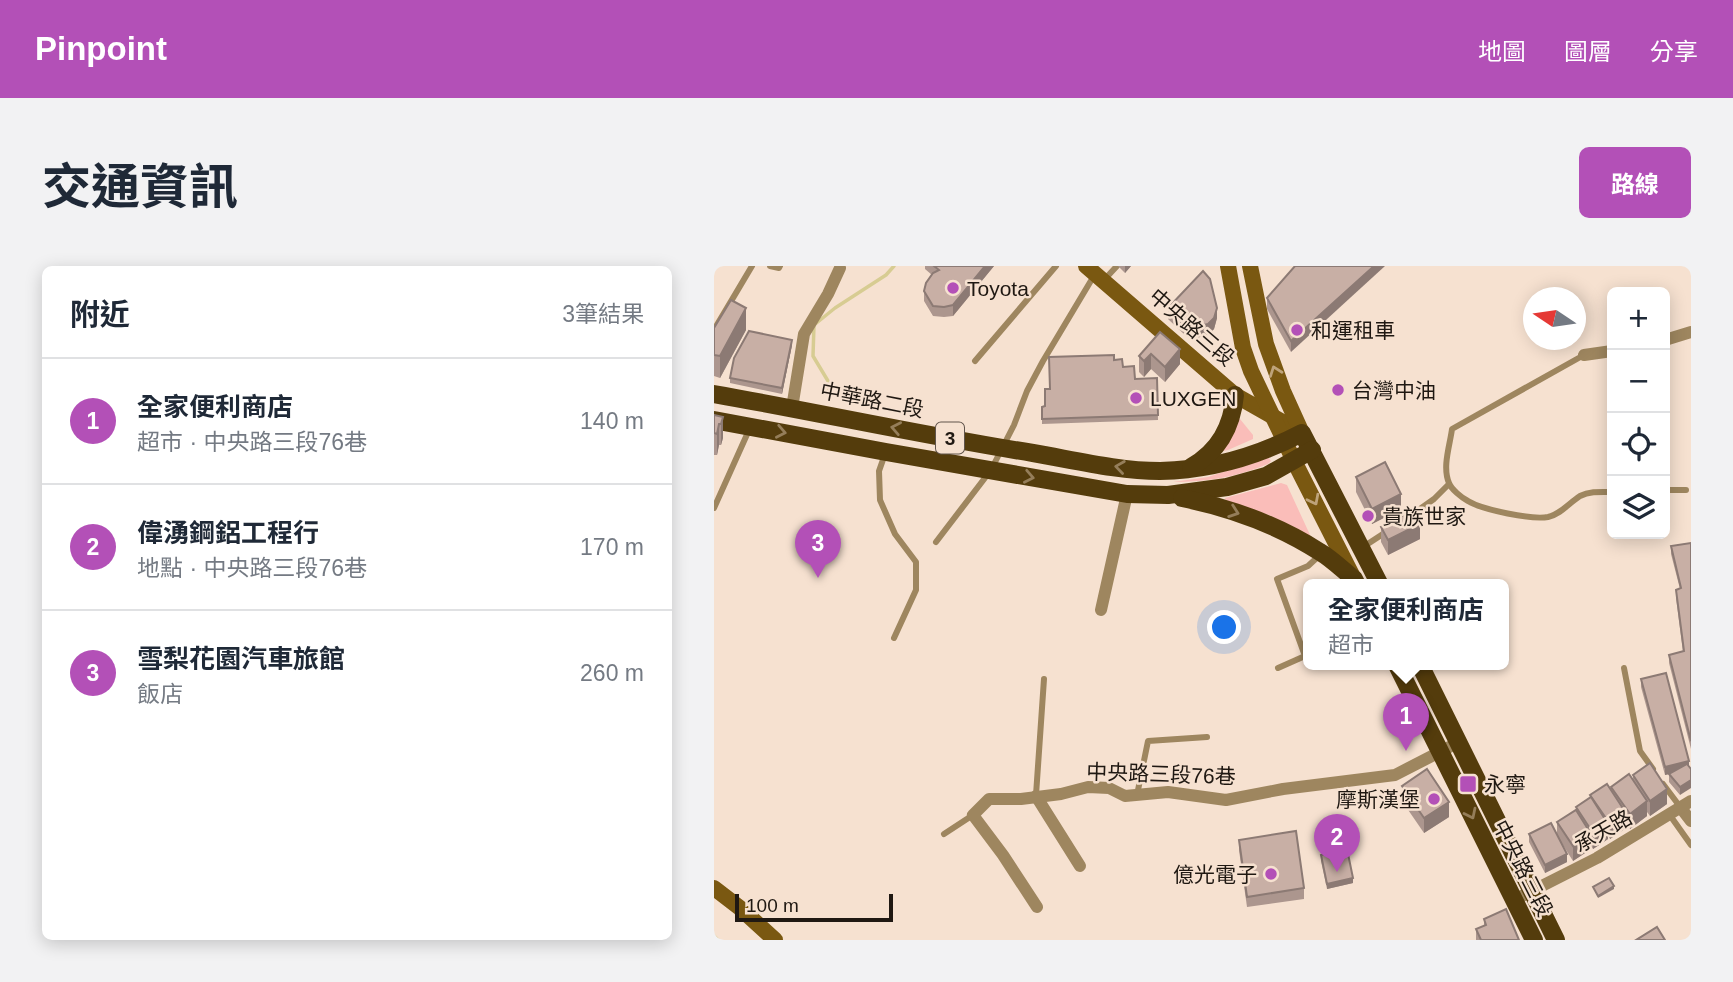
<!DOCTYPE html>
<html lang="zh-TW">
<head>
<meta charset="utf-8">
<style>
  :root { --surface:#fff; --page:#f2f2f3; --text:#1f2937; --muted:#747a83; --line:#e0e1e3; --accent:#b350b7 }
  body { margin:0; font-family:Helvetica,"Noto Sans TC",sans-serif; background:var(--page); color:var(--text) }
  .controls { position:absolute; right:21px; top:21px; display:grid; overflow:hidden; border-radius:10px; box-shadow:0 4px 18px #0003 }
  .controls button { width:63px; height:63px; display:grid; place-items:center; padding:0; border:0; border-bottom:2px solid var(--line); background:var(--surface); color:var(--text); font:35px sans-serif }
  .compass { position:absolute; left:809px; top:21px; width:63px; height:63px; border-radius:50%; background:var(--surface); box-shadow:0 4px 18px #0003; rotate:283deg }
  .scale { position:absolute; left:21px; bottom:18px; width:158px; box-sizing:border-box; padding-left:7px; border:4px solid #1f1812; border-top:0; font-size:19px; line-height:24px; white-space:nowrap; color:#1f1812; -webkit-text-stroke:5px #f6e1d0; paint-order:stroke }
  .you { position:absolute; left:511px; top:362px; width:24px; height:24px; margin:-18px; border:5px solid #fff; border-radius:50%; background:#1a73e8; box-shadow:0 0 0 10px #1a73e833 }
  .badge { display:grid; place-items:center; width:46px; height:46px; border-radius:50%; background:var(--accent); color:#fff; font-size:23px; font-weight:700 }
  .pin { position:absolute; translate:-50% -58px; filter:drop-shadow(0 2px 4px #0008) }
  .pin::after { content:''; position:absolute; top:37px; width:24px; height:21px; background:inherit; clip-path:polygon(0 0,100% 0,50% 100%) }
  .popup { position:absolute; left:589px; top:313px; width:206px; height:91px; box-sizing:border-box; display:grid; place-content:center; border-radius:10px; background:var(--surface); filter:drop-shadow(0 2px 5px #0005); font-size:23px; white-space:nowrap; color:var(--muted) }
  .popup b { font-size:26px; color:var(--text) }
  .popup::after { content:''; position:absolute; left:50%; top:100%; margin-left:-14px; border:14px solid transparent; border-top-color:var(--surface) }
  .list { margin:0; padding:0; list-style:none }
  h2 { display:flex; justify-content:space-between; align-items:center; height:91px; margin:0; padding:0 28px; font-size:30px }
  h2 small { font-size:23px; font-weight:400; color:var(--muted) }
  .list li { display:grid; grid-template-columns:46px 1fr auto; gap:21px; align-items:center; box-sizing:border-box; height:126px; padding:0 28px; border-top:2px solid var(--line) }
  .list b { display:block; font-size:26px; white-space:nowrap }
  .list p { margin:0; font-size:23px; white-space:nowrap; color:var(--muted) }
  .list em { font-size:23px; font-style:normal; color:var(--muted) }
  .icon { flex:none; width:38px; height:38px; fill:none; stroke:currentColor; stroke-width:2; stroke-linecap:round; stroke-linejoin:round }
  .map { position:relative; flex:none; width:977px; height:674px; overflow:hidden; border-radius:10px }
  header { display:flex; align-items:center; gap:42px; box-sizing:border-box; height:98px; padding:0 35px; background:var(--accent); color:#fff }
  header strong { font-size:33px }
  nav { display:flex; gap:38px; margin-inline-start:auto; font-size:24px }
  .intro { display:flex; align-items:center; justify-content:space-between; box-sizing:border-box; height:168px; padding:0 42px }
  h1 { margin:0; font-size:49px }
  .button { padding:18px 32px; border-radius:10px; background:var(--accent); color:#fff; font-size:24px; font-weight:700 }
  main { display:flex; gap:42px; padding:0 42px }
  aside { flex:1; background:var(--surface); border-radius:10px; box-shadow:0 4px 18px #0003 }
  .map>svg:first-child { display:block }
  .green { fill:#fabdb9 }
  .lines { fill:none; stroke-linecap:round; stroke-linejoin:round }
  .stream { stroke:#d7cc92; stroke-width:3.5 }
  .lane { stroke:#9e865f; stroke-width:6 }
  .street { stroke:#9e865f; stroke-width:12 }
  .secondary { stroke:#7a5811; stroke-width:16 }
  .primary { stroke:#543c0c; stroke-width:18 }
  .wall { fill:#ac968e }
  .shaded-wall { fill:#8c7a74 }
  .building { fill:#c8afa5; stroke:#8c7a74; stroke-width:2 }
  .oneway { stroke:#bea37a }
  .oneway2 { stroke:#957e5a }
  .poi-dot { fill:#b350b7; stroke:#f6e1d0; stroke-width:2.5 }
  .labels { text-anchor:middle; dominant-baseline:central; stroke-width:5; stroke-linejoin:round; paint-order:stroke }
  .shield { fill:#f6e1d0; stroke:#60544b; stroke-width:2 }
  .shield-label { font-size:19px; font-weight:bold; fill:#1f1812 }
  .poi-label { font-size:21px; fill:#1f1812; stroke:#f6e1d0; text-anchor:start }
  .street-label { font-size:21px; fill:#1f1812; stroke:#f6e1d0 }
</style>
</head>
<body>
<header>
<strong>Pinpoint</strong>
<nav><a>地圖</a><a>圖層</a><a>分享</a></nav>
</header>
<div class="intro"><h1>交通資訊</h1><a class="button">路線</a></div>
<main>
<aside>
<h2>附近<small>3筆結果</small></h2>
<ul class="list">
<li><span class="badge">1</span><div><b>全家便利商店</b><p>超市 · 中央路三段76巷</p></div><em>140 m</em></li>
<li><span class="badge">2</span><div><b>偉湧鋼鋁工程行</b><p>地點 · 中央路三段76巷</p></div><em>170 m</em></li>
<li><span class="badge">3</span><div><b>雪梨花園汽車旅館</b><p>飯店</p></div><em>260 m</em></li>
</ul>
</aside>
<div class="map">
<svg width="977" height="674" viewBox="0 0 977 674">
  <rect width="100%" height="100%" fill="#f6e1d0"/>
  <g class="green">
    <path d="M526 153 539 169V173L514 184 504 186 523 154Z"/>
    <path d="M554 191 557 195 554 198C523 211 492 216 459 216L494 211Z"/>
    <path d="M567 217 573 219 597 271 555 249 512 235 511 232Z"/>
  </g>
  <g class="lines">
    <g class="stream">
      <path d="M115 132 114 115 99 90 100 59 121 42 172 9 180 0"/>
      <path d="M0 670 4 674"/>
    </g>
    <g class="lane">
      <path d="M56 0 65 2 66 0"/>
      <path d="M390 14 403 0"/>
      <path d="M0 64 38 0"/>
      <path d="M870 89 738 163C736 179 728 201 735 217 737 223 748 232 754 235 769 244 818 254 834 251 847 248 855 237 866 230 876 225 887 226 898 226"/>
      <path d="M261 95 342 0"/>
      <path d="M171 188 165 205 166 234 181 268 202 296V324L180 372"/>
      <path d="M951 224H972"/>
      <path d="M0 242 35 164"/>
      <path d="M696 250 720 233 735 218"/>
      <path d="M222 276 277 204 300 159 313 125 329 95 381 8"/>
      <path d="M649 281 672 266"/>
      <path d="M564 402 591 390 563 313 594 300 607 288"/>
      <path d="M910 402 926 485 939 503"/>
      <path d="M949 518 967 542"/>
      <path d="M322 529 330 413"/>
      <path d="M423 529 434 475 493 471"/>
      <path d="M955 548 977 579"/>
      <path d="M230 568 259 549"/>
    </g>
    <g class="street">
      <path d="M951 74 977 66"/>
      <path d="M870 89 898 85"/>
      <path d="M78 142 90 68 114 28 126 2"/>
      <path d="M387 344 413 228"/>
      <path d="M322 530 366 600"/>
      <path d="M967 542 977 555"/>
      <path d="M800 634 883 592 977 535"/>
      <path d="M323 641 289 589 259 549 275 533H307L347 528 374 521 395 522 411 530 454 526 512 534 569 523 681 509 745 476"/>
    </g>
    <g class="secondary">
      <path d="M372 0 521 129 588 167"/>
      <path d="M514 0 529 82 537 105 580 195 639 311"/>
      <path d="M536 0 552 78 569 125 588 167"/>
      <path d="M0 622 26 642 61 674"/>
    </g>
    <g class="primary">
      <path d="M0 128C107 147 212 170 319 187 360 194 405 205 446 205 496 204 544 190 588 167L666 319"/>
      <path d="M0 154 172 186 413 228 454 229 513 221 552 210 598 184"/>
      <path d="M477 201C505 185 518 161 521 129"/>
      <path d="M468 232C517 242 564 259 606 286 618 293 629 304 640 313L643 319"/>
      <path d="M683 399 820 674"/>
      <path d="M706 399 842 674"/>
    </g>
  </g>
  <g class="wall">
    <path d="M211 0H280L239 50 230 51 219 50 210 35V25L218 9 211 3Z"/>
    <path d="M404 0H417L411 7Z"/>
    <path d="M581 0 577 86 553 43V32Z"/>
    <path d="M454 42 503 52 500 63 494 69 482 72 472 70 454 53Z"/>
    <path d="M0 62 32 64 6 112 0 110Z"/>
    <path d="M78 79 68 128 16 117V112Z"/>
    <path d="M466 83V98L451 116 437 103 430 111 425 106V90Z"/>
    <path d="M400 94 421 113 443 112 444 154 328 158V141L331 140 336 123Z"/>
    <path d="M0 149 9 151V172L7 179H5L3 189H0Z"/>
    <path d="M642 211 687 243 658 258 642 226Z"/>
    <path d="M667 261 706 273 674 289 667 276Z"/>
    <path d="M977 277V483L955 397V389L969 386 962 332V324L966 323 957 288V280Z"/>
    <path d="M927 413 975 495 966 529 955 516V508L951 509 927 421Z"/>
    <path d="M919 509 953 538 936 550 933 546V550L916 563 912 558V562L896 573 894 569V573L879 583 877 580V583L859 595 847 576 853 596 831 607 815 576V568L843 570V556L862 544V541L876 531V529L897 523V521L919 514Z"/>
    <path d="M688 520 735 551 710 567 688 535Z"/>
    <path d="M525 574 590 622V633L533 641 525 584Z"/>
    <path d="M607 589 639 617 613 623 607 595Z"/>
    <path d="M770 653 805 674H762V663L770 660Z"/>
  </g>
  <g class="shaded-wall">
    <path d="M271 0H280L239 50V39Z"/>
    <path d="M411 0H417L411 7Z"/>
    <path d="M660 0H671L577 86V75Z"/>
    <path d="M32 42V64L6 112V90Z"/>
    <path d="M503 42V52L500 63 494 69 482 72V61Z"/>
    <path d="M78 74V79L68 128V122Z"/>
    <path d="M466 83V98L451 116V101Z"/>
    <path d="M437 88V103L430 111V95Z"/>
    <path d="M9 151V172L7 179V158Z"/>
    <path d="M5 158V179L3 189V168Z"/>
    <path d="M687 228V243L658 258V243Z"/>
    <path d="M706 258V273L674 289V274Z"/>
    <path d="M975 495V503L951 509V501Z"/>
    <path d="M977 514V522L966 529V521Z"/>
    <path d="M953 523V538L936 550V535Z"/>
    <path d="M933 535V550L916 563V548Z"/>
    <path d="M735 536V551L710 567V552Z"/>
    <path d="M912 547V562L896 573V558Z"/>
    <path d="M894 558V573L879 583V567Z"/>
    <path d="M877 568V583L859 595V580Z"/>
    <path d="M853 588V596L831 607V599Z"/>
    <path d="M639 612V617L613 623V618Z"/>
    <path d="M900 620V623L884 632V630Z"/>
  </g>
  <g class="building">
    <path d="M220 0H271L239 39 230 41 219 40 210 25 212 17 219 7 225 4Z"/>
    <path d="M581 0H660L577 75 553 32Z"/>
    <path d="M489 5 496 13 503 42 500 52 494 58 482 61 472 59 454 42Z"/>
    <path d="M17 34 32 42 6 90 0 89V62Z"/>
    <path d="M35 65 78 74 68 122 16 112 20 92Z"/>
    <path d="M446 66 466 83 451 101 437 88 430 95 425 90Z"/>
    <path d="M400 89V94L408 93 409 101 420 100 421 113 443 112 444 149 328 153V141L331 140V123H336L335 91Z"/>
    <path d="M0 149 9 151 7 158H5L3 168 0 167Z"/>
    <path d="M671 196 687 228 658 243 642 211Z"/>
    <path d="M699 244 706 258 674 274 667 261Z"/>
    <path d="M977 277V475L955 389 970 385 962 324 967 322 957 280Z"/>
    <path d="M952 407 975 495 951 501 927 413Z"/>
    <path d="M936 497 953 523 936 535 919 509Z"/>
    <path d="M973 498 977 503V514L966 521 955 508Z"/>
    <path d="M713 503 735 536 710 552 688 520Z"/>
    <path d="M915 508 933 535 916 548 897 521Z"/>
    <path d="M893 518 912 547 896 558 876 529Z"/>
    <path d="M877 531 894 558 879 567 862 541Z"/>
    <path d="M862 544 877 568 859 580 843 556Z"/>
    <path d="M837 557 853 588 831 599 815 568Z"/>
    <path d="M582 565 590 622 533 631 525 574Z"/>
    <path d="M633 583 639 612 613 618 607 589Z"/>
    <path d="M895 612 900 620 884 630 879 621Z"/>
    <path d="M792 643 805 674H767L762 663 772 659 770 653Z"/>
    <path d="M943 661 951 674H922Z"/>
  </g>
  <defs><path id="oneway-chevron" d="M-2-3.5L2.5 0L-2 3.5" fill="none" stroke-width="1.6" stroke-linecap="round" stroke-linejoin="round" transform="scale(1.75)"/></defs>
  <g class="oneway">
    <use href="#oneway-chevron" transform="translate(561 105) rotate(-110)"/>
    <use href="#oneway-chevron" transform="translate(600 234) rotate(63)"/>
  </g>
  <g class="oneway2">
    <use href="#oneway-chevron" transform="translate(182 162) rotate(-169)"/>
    <use href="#oneway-chevron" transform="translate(67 166) rotate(11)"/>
    <use href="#oneway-chevron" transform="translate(406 201) rotate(-172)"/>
    <use href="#oneway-chevron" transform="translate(315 211) rotate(11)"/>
    <use href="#oneway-chevron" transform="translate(520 246) rotate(19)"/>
    <use href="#oneway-chevron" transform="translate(757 548) rotate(64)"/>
  </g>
  <g class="poi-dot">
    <circle cx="239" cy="22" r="7"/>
    <circle cx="583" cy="64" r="7"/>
    <circle cx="624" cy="124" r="7"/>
    <circle cx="422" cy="132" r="7"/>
    <circle cx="654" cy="250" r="7"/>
    <rect x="745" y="509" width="18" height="18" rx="3.5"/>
    <circle cx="720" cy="533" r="7"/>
    <circle cx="557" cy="608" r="7"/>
  </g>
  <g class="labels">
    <rect class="shield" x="222" y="156.5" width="28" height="31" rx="5"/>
    <g class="shield-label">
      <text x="236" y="172">3</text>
    </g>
    <g class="poi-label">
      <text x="253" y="22">Toyota</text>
      <text x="597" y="64">和運租車</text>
      <text x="638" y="124">台灣中油</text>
      <text x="436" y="132">LUXGEN</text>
      <text x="668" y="250">貴族世家</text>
      <text x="770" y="518">永寧</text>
      <text x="706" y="533" text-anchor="end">摩斯漢堡</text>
      <text x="543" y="608" text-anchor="end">億光電子</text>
    </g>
    <g class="street-label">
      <text transform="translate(478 61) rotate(41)">中央路三段</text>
      <text transform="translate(158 134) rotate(11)">中華路二段</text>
      <text transform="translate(447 508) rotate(2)">中央路三段76巷</text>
      <text transform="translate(889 565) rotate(-30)">承天路</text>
      <text transform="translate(809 602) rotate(63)">中央路三段</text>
    </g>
  </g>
</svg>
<div class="controls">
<button>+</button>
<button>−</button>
<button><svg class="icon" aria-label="locate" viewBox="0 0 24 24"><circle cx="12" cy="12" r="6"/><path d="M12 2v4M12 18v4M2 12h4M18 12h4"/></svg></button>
<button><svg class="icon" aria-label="layers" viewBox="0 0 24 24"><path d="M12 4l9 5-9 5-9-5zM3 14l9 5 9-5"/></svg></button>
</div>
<svg class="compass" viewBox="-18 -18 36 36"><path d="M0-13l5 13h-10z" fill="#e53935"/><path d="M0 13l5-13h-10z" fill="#747a83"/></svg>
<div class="scale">100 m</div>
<div class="you"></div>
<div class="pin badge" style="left:692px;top:485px">1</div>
<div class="popup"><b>全家便利商店</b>超市</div>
<div class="pin badge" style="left:623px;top:606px">2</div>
<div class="pin badge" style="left:104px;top:312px">3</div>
</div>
</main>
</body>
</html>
